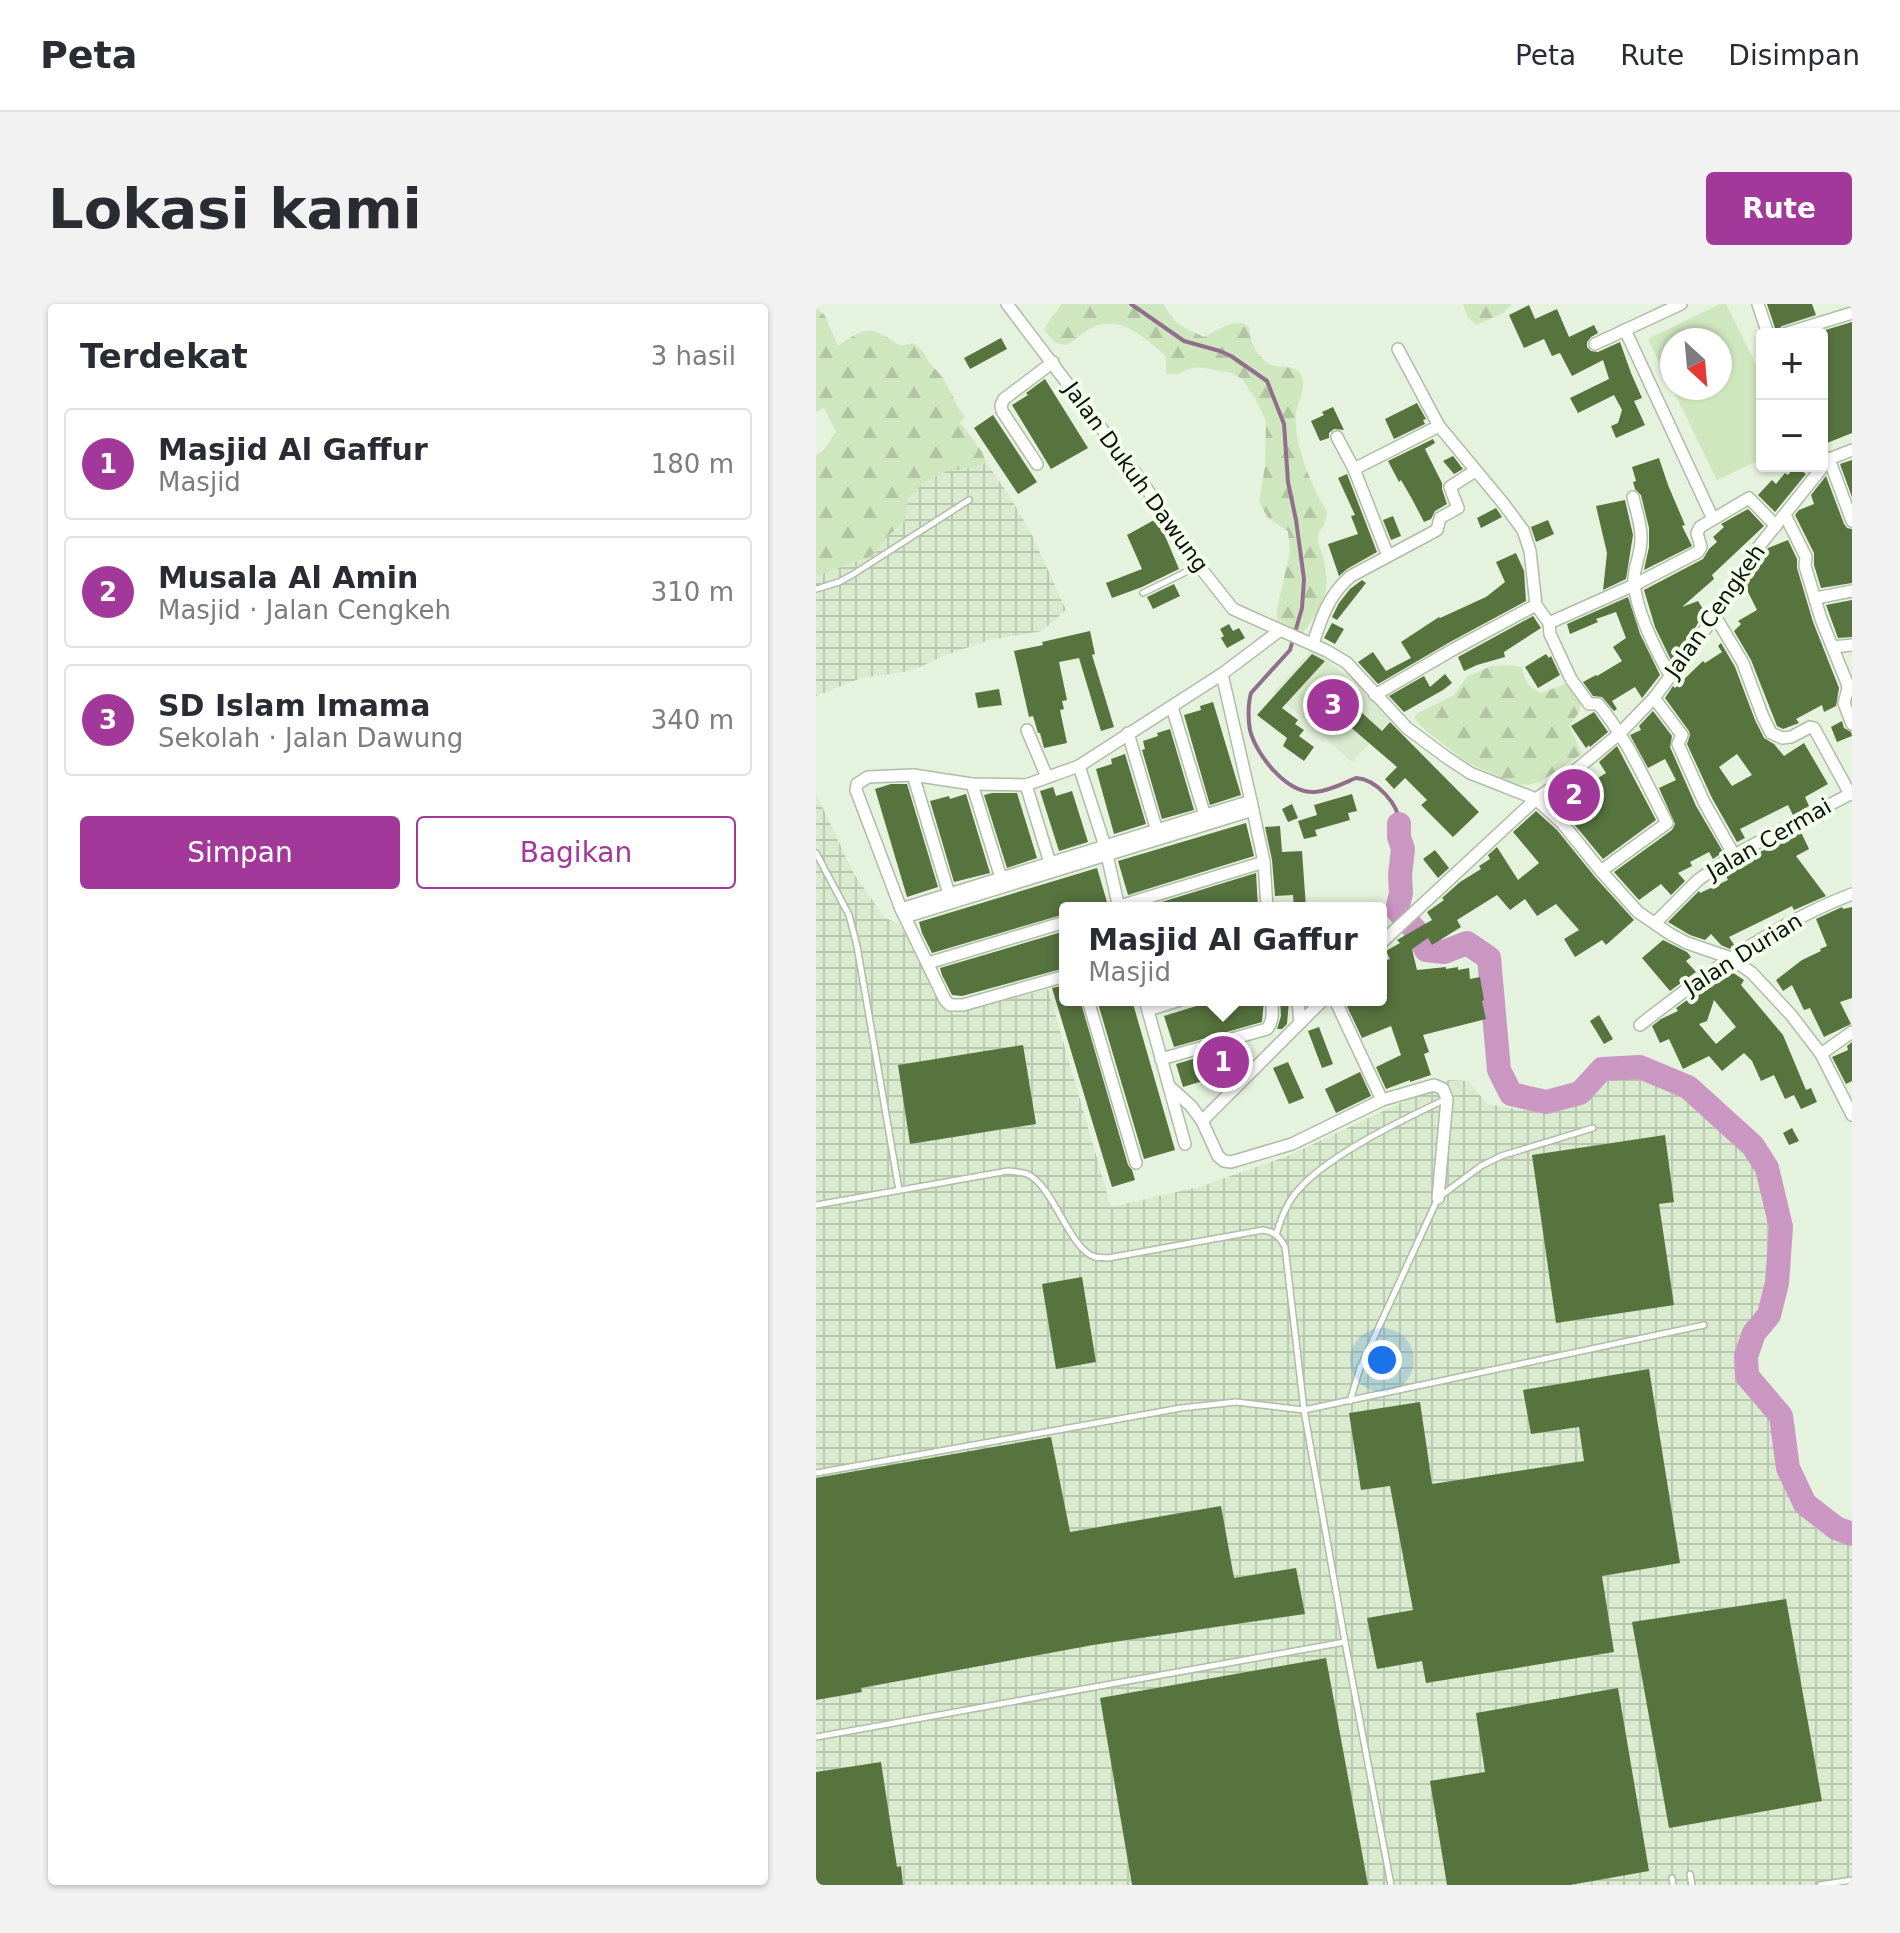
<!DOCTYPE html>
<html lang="id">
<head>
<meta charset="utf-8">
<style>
  :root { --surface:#fff; --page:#f2f2f3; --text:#2b2b33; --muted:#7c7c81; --line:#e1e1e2; --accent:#a2389a }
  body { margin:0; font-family:"DejaVu Sans",sans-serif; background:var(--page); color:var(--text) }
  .controls { position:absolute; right:24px; top:24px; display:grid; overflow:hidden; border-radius:8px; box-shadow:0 2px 6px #0004 }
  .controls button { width:72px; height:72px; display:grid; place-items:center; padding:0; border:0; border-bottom:2px solid var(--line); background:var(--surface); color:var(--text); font:40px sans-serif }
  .compass { position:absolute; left:844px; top:24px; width:72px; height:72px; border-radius:50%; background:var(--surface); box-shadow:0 2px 6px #0004; rotate:154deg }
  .you { position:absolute; left:566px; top:1056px; width:28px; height:28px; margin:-20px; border:6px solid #fff; border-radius:50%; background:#1a73e8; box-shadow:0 0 0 12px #1a73e833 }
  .badge { display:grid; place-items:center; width:52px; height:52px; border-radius:50%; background:var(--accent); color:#fff; font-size:26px; font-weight:700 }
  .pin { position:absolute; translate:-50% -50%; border:4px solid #fff; box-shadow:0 2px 8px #0006 }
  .popup { position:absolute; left:243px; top:598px; width:328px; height:104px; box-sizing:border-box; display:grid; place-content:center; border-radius:8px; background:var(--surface); filter:drop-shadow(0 2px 6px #0005); font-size:26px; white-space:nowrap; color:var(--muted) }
  .popup b { font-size:30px; color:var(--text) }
  .popup::after { content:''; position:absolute; left:50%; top:100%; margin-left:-16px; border:16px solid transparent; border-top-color:var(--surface) }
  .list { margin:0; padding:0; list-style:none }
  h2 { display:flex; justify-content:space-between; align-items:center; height:104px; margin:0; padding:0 32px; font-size:34px }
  h2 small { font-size:26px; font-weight:400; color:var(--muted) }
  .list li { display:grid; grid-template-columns:52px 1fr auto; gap:24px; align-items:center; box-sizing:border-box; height:112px; margin:0 16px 16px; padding:0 16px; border:2px solid var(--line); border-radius:8px }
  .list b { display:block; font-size:30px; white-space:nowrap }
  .list p { margin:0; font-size:26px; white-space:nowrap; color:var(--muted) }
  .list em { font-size:26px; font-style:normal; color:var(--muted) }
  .actions { display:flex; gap:16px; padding:24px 32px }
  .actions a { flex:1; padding:18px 0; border:2px solid var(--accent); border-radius:8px; text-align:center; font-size:28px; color:var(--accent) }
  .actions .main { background:var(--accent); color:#fff }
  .map { position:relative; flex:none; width:1036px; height:1581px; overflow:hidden; border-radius:8px }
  header { display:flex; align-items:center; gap:48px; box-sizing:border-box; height:112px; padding:0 40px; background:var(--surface); border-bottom:2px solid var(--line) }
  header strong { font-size:38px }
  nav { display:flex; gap:44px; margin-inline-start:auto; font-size:28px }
  .intro { display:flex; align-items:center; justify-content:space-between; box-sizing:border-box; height:192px; padding:0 48px }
  h1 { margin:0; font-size:56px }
  .button { padding:20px 36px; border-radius:8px; background:var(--accent); color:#fff; font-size:28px; font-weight:700 }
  main { display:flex; gap:48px; padding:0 48px }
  aside { flex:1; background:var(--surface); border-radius:8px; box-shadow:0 2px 6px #0004 }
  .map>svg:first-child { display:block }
  .built { fill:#d9eace }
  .industrial { fill:url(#industrial-grid) }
  .forest { fill:url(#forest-firs) }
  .green { fill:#cfe7bf; fill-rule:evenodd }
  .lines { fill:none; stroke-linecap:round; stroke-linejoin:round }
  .stream { stroke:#916f8c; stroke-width:4 }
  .river { stroke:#ca97c3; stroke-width:24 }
  .building { fill:#57743f; fill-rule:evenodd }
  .service-casing { stroke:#b0bca7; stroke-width:8 }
  .minor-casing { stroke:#b0bca7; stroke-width:14 }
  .service { stroke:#fff; stroke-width:5 }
  .minor { stroke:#fff; stroke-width:11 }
  .labels { text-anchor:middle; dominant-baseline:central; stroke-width:8; stroke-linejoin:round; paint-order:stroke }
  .street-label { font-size:22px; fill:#0d120a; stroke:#f4ffed }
</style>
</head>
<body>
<header>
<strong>Peta</strong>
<nav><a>Peta</a><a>Rute</a><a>Disimpan</a></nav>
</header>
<div class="intro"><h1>Lokasi kami</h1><a class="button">Rute</a></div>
<main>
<aside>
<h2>Terdekat<small>3 hasil</small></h2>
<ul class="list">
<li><span class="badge">1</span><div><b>Masjid Al Gaffur</b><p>Masjid</p></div><em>180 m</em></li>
<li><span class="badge">2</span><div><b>Musala Al Amin</b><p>Masjid · Jalan Cengkeh</p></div><em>310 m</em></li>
<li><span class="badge">3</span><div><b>SD Islam Imama</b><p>Sekolah · Jalan Dawung</p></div><em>340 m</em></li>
</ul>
<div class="actions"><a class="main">Simpan</a><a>Bagikan</a></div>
</aside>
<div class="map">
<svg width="1036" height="1581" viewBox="0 0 1036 1581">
  <defs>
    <pattern id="industrial-grid" width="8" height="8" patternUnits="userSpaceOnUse" patternTransform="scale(2)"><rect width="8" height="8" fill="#d9eace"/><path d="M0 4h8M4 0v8" fill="none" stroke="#b9c8b0"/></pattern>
    <pattern id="forest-firs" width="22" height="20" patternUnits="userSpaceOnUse" patternTransform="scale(2)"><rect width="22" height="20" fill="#cfe7bf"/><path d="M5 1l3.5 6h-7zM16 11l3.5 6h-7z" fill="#b1c5a3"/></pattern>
  </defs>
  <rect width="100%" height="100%" fill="#e5f2dd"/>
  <path class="built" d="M498 344 576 414 536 458 458 388Z"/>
  <g class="industrial">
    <path d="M170 158 194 193 216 231 250 306 226 327 173 336 127 352 95 367 45 374 0 392V272L56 252 72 232 89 216 92 193 108 178 131 167 162 163Z"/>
    <path d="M0 490 38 570 68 613 83 620 137 710 232 685 295 903 383 883 472 852 633 776 652 777 671 800 706 806 735 802 763 793 783 778 820 773 862 787 932 849 948 885 959 928 955 975 947 1009 922 1057 933 1081 960 1119 966 1153 979 1196 1012 1226 1036 1238V1581H0Z"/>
  </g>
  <g class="forest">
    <path d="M245 0H348C357 21 368 23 388 33 402 27 419 12 433 23 434 37 440 52 453 60 464 66 480 58 486 73 490 84 482 98 480 109 477 140 496 183 511 208 510 212 510 217 508 221 505 227 503 224 502 232 501 240 507 249 508 257 515 291 506 302 487 329L461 316V305L474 248 472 227 452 214 443 198 449 162 450 117 439 94 426 75 415 69 384 63 372 65 362 70H350V52C330 35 305 10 277 23 269 27 259 36 250 41L240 39 228 26C232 16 240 10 245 0Z"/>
    <path d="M647 0H696L687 9 661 21 652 14Z"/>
    <path d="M0 3 9 12 22 42C52 22 53 21 84 42L97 39 106 46 112 57 128 75 143 105 149 113 144 118 166 148 170 158 162 163 131 167 108 178 92 194 89 216 72 232 56 252 0 272V151L7 147 20 128 8 104 0 108Z"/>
    <path d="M693 361 706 363C708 379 713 382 725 389L749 380 755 382C767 404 769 401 753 422L766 450 725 477 713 481 701 480 652 459 610 427 598 414 602 409 637 392 651 373 675 362Z"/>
  </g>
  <g class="green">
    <path d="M904 0H910L946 73V155L901 176 832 35ZM856 36H904V84H856Z"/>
    <path d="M503 370 514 379 493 403 482 393Z"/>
  </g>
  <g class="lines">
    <path class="stream" d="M315 0 368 37 404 47 415 52 451 77 468 120 472 178 480 216 488 275 486 304 474 346 435 389C432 399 432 416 434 426 440 451 471 490 499 488 513 487 528 479 540 474 560 475 584 501 583 520"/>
    <path class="river" d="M583 520V533L587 545 584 570 585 589 581 606 601 628 610 646 628 648 651 639 673 654 683 766 695 790 730 798 764 789 786 765 824 763 872 783 937 842 951 864 965 923 961 979 953 1011 938 1029 930 1052 931 1072 965 1112 972 1164 989 1200 1020 1224 1036 1230"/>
  </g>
  <g class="building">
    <path d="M951 0H996L1000 11 966 22 960 27Z"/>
    <path d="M713 1 719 15 741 5 753 33 778 21 782 29 775 33 771 38V43L775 47 782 48 804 38 815 69 826 94 818 97 829 121 800 134 795 122 802 119 806 106 798 91 762 109 754 94 793 75 787 56 756 72 744 49 736 52 728 35 708 44 693 11Z"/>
    <path d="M1036 18V129L1006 141V27Z"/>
    <path d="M185 34 191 45 154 65 148 54Z"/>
    <path d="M229 75 272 144 235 165 196 101 212 91 210 89Z"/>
    <path d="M601 99 610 115 607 116 609 120 578 135 569 115Z"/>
    <path d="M517 103 528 126 518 125 513 129V134L504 137 495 117 508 111 506 108Z"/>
    <path d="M177 111 221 178 202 190 158 124Z"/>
    <path d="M617 135 619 139 609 145 626 179V185L631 200 619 207 615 215 608 218 596 195 585 176 583 178 572 157Z"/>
    <path d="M637 152 647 165 638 170 627 157Z"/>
    <path d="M843 154 852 181 869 221 866 222 876 242 828 266 833 243V224L825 191 819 185 817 178 820 177 816 163Z"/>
    <path d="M1036 156V193L1024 160Z"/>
    <path d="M979 162 990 170 959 208 942 191 956 176 960 180 969 169 972 171Z"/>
    <path d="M531 170 561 248 531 265 523 272 512 240 542 230 535 212 539 211 522 174Z"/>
    <path d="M1010 172 1028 220 1031 224 1036 225V279L1005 284 998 261V249L979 211 983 206 998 200 995 191Z"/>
    <path d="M809 196 817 231 810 275 787 286 791 249 780 202Z"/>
    <path d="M680 204 686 213 665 224 661 214Z"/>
    <path d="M932 205 948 222 896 271 898 275 866 303 882 297 890 310 882 319 875 331 870 333 871 335 855 356 839 323 828 286 887 255 893 245 901 238 897 233 908 223 905 220Z"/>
    <path d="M577 212 585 232 575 236 567 216Z"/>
    <path d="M340 215 347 227 363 265 326 283 296 294 290 279 326 265 311 231Z"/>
    <path d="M732 216 738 230 720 238 715 223Z"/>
    <path d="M972 236 981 255V264L997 318 1023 384 1020 402 1008 408 1006 401 980 415 983 419 967 425 961 422 935 356 918 327 925 320 922 317 941 306 928 280 934 271 937 270 936 268 952 244Z"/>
    <path d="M700 249 708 267 710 297 634 338 562 380 542 358 557 348 570 367 595 354 585 338 623 313 624 314 670 293 689 278 680 258Z"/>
    <path d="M546 276 550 279 521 316 516 313 523 299 534 285Z"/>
    <path d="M358 280 364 292 337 305 331 293Z"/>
    <path d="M812 293 824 330 844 371 826 394 819 383 796 397 801 405 798 407 786 393 777 392 767 378 780 371 781 372 806 357 797 343 810 334 800 308 780 315 782 318 754 330 751 320Z"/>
    <path d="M1036 296V333L1022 334 1010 301Z"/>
    <path d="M717 312 725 324 688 348 689 353 661 361 648 367 642 353Z"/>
    <path d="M516 319 528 325 519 340 508 334Z"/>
    <path d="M413 320 417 327 423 324 429 334 411 344 405 334 408 332 404 325Z"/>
    <path d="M274 327 279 350 276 351 298 423 285 427 263 354 243 358 251 396 246 397 248 405 244 406 251 439 228 444 224 429H222L217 412 213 413 198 347 227 341 226 338Z"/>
    <path d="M905 339 919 363 939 416 948 434 958 440 968 452 988 439 1012 480 989 493 993 502 977 511 972 501 924 525 929 534 921 538 896 494 871 440 874 431 873 427 849 394 857 382 859 384 887 357 889 359 906 348 902 342ZM921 450 936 471 916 482 903 463Z"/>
    <path d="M496 350 509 357 466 404 482 416 479 420 488 426 483 432 498 443 488 457 467 442 471 434 441 411Z"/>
    <path d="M730 350 733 354 735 352 744 371 722 384 709 363Z"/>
    <path d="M629 370 636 379 627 386 588 408 573 392 608 372 614 383Z"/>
    <path d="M516 382 566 427 574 418 663 508 637 533 605 501 611 496 589 474 578 485 569 475 581 463 503 396Z"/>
    <path d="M183 385 186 401 162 404 159 389Z"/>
    <path d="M397 398 425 491 394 501 368 411 385 406 384 402Z"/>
    <path d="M837 407 856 432 854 443 880 502 907 548 897 555 893 548 874 558 876 562 862 569 869 577 855 591 845 580 823 596 798 568 856 526 859 520 843 484 860 476 849 455 832 464 814 431 825 426 823 422Z"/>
    <path d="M778 408 792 428 774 443 773 441 770 444 755 422Z"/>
    <path d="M1026 417 1028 424 1035 428 1036 432 1021 438 1015 423Z"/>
    <path d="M354 425 378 506 346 515 326 446 329 445 327 437 342 432 341 429Z"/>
    <path d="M801 442 840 516 787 555 753 514 733 496 764 480 766 484 790 469 783 458Z"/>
    <path d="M309 450 330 520 298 530 280 465 296 460 295 455Z"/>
    <path d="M75 480H91L122 583 91 593 59 485Z"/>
    <path d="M237 483 240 492 256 487 272 538 243 547 224 487Z"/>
    <path d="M176 489H201L221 554 191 564 168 491Z"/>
    <path d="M150 490 174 569 138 578 114 497 133 492 134 495Z"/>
    <path d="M536 490 541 507 532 509 534 516 499 526 501 532 488 535 482 517 501 511 498 501Z"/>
    <path d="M476 500 482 514 472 518 466 505Z"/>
    <path d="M720 507 741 526 779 573 818 616 790 641 786 636 759 653 748 635 763 626 740 600 721 612 709 595 694 606 681 591 641 616 645 623 616 641 612 634 596 645 601 666 630 663V665L642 663V666L653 664 654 675 664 673 668 696 666 697 670 715 607 731 613 748 608 750 615 771 594 778V776L570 785 560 763 585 751 575 722 546 734 528 696H565V658L574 655 570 647 584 639 581 636 616 616 611 608 628 596 626 594 644 578 665 565 663 562 674 555 672 551 681 543 702 576 723 559 697 528Z"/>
    <path d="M430 519 438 552 312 591 302 557Z"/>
    <path d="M464 522 466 548 486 547 490 604H478L477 591 459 592 456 556 449 523Z"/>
    <path d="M984 526 993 545 980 552 1010 592 978 606 976 602 913 633 919 642 914 645 905 641 895 630 889 636 874 631 852 618 883 587 884 589 912 576 908 568 919 561 921 563 941 554 939 551Z"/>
    <path d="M619 546 633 564 622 574 607 555Z"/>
    <path d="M281 564 291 598 270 604H249V610L116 649 106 629 103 618Z"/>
    <path d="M440 569 442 604H326Z"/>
    <path d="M1026 603 1027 605 1036 603V694L1024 698 1035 720 1008 733 994 704 988 706 976 681 967 687 960 676 986 656 1005 647 1004 645 1011 642 1000 615Z"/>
    <path d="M249 627V664L146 692 136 691 126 671 124 664Z"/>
    <path d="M847 636 871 648 875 653 870 657 880 668 854 687 826 654Z"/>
    <path d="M913 666 928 676 925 681 967 731 990 786 995 784 1001 798 985 805 978 791 969 795 958 771 945 777 936 757 928 749 906 767 893 752 867 765 853 735 844 739 836 722 845 715 862 707 860 704ZM898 696 920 723 900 740 883 720 891 717Z"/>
    <path d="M249 681V696H264L312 861 316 866 319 876 296 883 236 684Z"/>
    <path d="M281 696H316L359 846 328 855Z"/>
    <path d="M400 696H448L446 718 358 743 348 712Z"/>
    <path d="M464 696H473L471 720 466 725H461L465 712Z"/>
    <path d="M783 711 797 735 788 740 774 717Z"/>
    <path d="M503 723 517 760 506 764 492 727Z"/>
    <path d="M1036 738V777L1030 780 1016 753 1032 746 1031 742Z"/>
    <path d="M207 741 220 820 94 840 82 761Z"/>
    <path d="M425 741 431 760 408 783 406 775 391 780 390 776 367 783 360 760Z"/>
    <path d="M472 758 488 794 473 800 457 764Z"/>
    <path d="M544 768 555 792 520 809 509 785Z"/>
    <path d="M976 824 983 837 973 841 967 829Z"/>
    <path d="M849 831 858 898 843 900 858 1001 740 1019 716 851Z"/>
    <path d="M266 973 280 1058 240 1065 226 980Z"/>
    <path d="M833 1065 864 1259 786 1272 798 1348 610 1379 606 1357 561 1365 551 1314 597 1306 574 1182 545 1186 533 1109 604 1098 616 1180 768 1157 763 1123 715 1130 707 1086Z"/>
    <path d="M235 1133 254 1228 405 1202 418 1274 480 1264 489 1310 277 1341 45 1384 46 1388 0 1396V1174Z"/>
    <path d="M970 1295 1006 1497 853 1524 816 1318Z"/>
    <path d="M510 1354 552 1581H316L284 1394Z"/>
    <path d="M802 1384 833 1567 754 1581H631L614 1477 669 1468 660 1409Z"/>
    <path d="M65 1458 81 1563 85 1562 87 1581H0V1468Z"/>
  </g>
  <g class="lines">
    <g class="service-casing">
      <g id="service">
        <path d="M0 285 23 278 36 271 153 196"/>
        <path d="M327 289 382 262"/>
        <path d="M0 549 33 611 41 642 83 886"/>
        <path d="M0 901 192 867C197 868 206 868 211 870 238 882 253 945 279 953 284 954 288 953 292 954L447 926C459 928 463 932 469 943L488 1106 420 1098 365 1104 0 1169"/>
        <path d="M460 931C464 917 469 903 478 891 507 853 586 816 630 795"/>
        <path d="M534 1097 544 1064 622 894 665 862 685 852 777 824"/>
        <path d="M0 1433 529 1338"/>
        <path d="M874 1570 876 1581"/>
        <path d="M856 1574 857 1581"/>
        <path d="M575 1581 529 1338 488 1106 888 1021"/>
        <path d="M1004 1581 1036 1576"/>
      </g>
    </g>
    <g class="minor-casing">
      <g id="minor">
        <path d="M191 0 327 179 368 243 417 305 511 347 531 359 591 424 630 453 654 469 720 495 747 520 785 567 822 608 854 630 871 639 915 654 936 669 975 711 1005 750 1036 811"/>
        <path d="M942 0 952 30"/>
        <path d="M809 26 897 215"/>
        <path d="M968 30 1036 9"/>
        <path d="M779 40 865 0"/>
        <path d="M582 45 623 122 687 199 707 226 714 247 720 301 733 319 734 330 755 375 773 400H782C811 434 830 479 851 519L785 567"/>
        <path d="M521 133 538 165 572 252"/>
        <path d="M1006 151 1013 155 1036 217"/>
        <path d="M221 160 186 107 185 101 188 95 237 58"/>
        <path d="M538 165 623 122"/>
        <path d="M817 193C820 207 826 222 825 236 825 251 817 264 818 279 821 309 839 345 854 371"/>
        <path d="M969 211 990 253 989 262 1005 315 1031 379 1032 385 1028 399 1036 420"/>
        <path d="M1000 294 1036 287"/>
        <path d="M899 312 927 359 947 413 955 429 966 434 975 433 994 423 998 424 1034 490"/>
        <path d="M733 319 818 281 882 248 885 243 881 229 884 223 933 194 960 222"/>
        <path d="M497 340C505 314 513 290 535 272L621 226 624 214 642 204 634 183 659 167"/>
        <path d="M1017 343 1036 341"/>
        <path d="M406 370 435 497 448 558 451 604"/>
        <path d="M559 391 638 345 720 301"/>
        <path d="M838 394 866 431 862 440 888 498 918 551"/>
        <path d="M356 403 389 512"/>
        <path d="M211 426 231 473"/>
        <path d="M312 429 341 527"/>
        <path d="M263 462 289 542 303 604"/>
        <path d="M97 471 133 590"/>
        <path d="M156 480 185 574"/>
        <path d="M210 481 234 559"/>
        <path d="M297 604 448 558"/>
        <path d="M85 605 435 497"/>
        <path d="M89 613 437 506"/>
        <path d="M839 619 882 576 918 551 1036 489"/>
        <path d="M565 639 720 495 755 470 803 430 838 394 899 312 936 251 1013 155 1036 146"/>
        <path d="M112 659 249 618"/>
        <path d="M249 672 147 701H134L129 696 85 605 40 486 41 480 52 473 97 471 156 480 210 481 263 462 406 370 463 327"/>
        <path d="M272 696 320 859"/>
        <path d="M329 696 369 840"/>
        <path d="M482 696 484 719"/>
        <path d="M519 696 566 796"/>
        <path d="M332 706 364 696"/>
        <path d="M824 721C889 670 958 620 1036 590"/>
        <path d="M1005 750 1036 728"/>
        <path d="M345 755 451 725C458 717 456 706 456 696"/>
        <path d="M353 782 375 802 386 817 402 852 408 857 415 858 476 840 566 796 618 781 627 785 631 795 622 894"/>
        <path d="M386 817 507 696"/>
      </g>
    </g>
    <use href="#service" class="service"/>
    <use href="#minor" class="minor"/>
  </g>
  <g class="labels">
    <g class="street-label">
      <text transform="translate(320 173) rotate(54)">Jalan Dukuh Dawung</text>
      <text transform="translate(899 307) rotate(-55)">Jalan Cengkeh</text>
      <text transform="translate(953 535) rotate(-30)">Jalan Cermai</text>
      <text transform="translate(927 650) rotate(-32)">Jalan Durian</text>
    </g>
  </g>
</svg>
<div class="controls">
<button>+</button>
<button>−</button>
</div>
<svg class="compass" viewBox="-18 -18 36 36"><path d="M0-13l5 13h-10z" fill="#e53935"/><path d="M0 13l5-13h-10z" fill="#7c7c81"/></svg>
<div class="you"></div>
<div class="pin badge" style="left:407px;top:758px">1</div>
<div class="popup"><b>Masjid Al Gaffur</b>Masjid</div>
<div class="pin badge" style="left:758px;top:491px">2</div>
<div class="pin badge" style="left:517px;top:401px">3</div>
</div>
</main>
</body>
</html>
